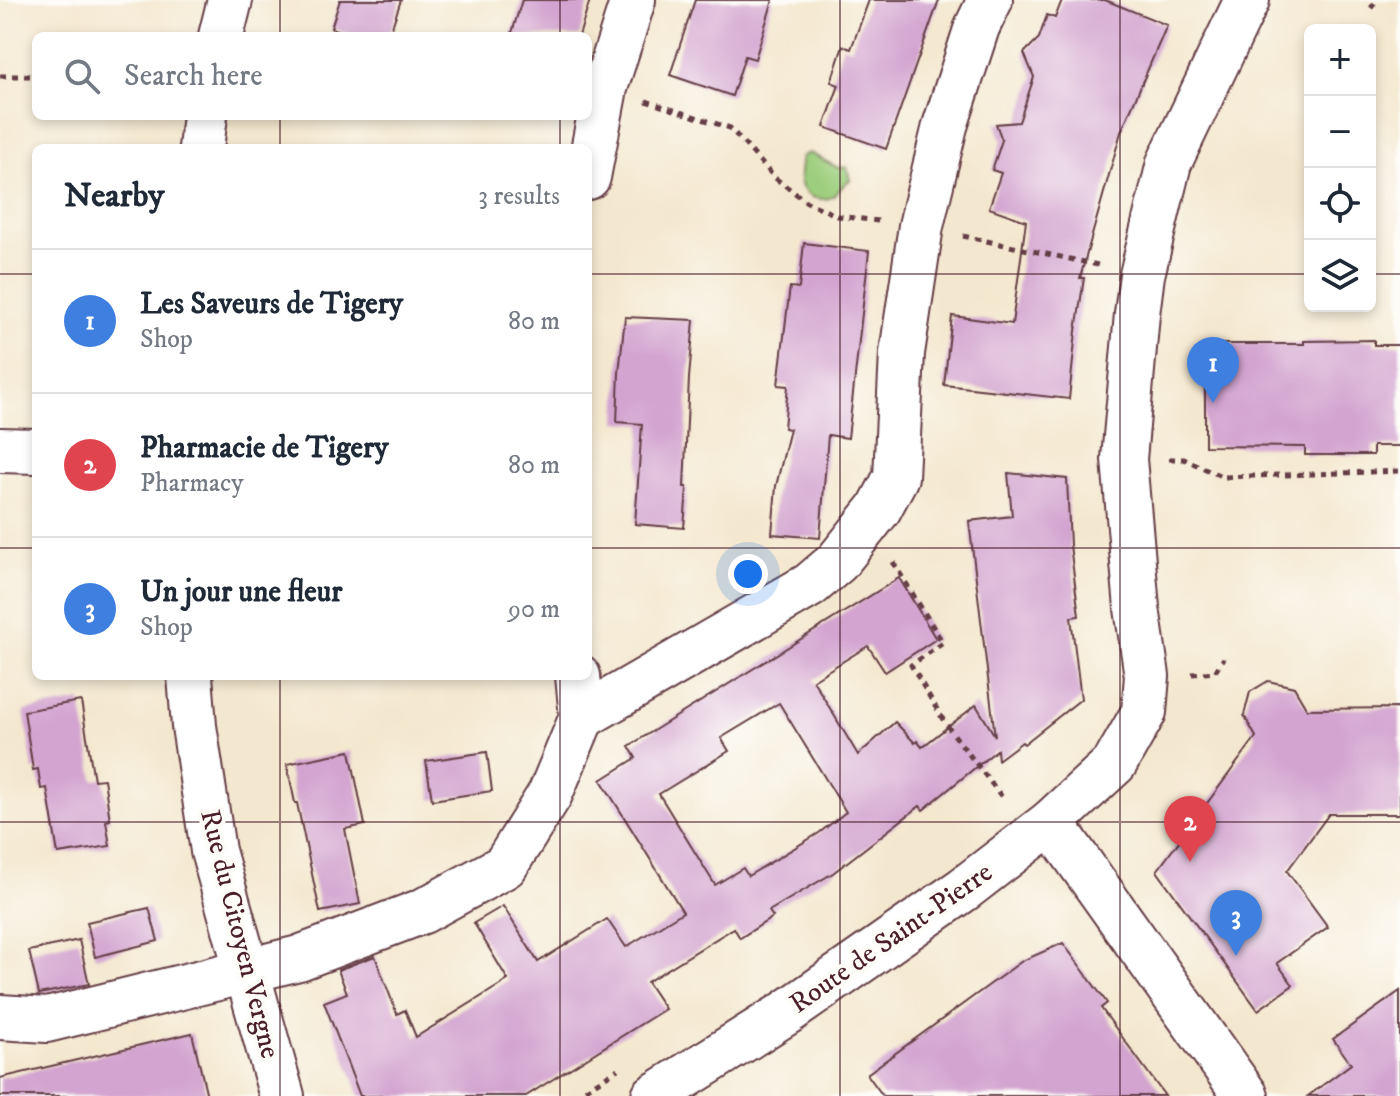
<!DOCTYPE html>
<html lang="en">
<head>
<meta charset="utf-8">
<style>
  :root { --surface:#fff; --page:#f6f6f7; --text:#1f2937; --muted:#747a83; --line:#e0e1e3; --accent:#b5179e }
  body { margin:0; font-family:"IM FELL DW Pica",serif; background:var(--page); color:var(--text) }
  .controls { position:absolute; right:24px; top:24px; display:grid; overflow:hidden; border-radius:12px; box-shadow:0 4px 12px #0003 }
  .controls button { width:72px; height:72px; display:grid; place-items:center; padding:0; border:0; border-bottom:2px solid var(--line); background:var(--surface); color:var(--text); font:40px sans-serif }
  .you { position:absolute; left:748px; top:574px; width:28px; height:28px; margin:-20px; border:6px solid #fff; border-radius:50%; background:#1a73e8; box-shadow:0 0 0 12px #1a73e833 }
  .badge { display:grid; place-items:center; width:52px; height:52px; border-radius:50%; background:var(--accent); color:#fff; font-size:26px; font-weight:700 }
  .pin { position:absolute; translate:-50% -66px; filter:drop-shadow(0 2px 4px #0008) }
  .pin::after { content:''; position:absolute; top:42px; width:28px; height:24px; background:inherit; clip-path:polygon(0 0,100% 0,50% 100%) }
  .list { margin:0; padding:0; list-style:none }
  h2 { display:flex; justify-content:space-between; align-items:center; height:104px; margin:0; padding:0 32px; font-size:34px }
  h2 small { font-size:26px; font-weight:400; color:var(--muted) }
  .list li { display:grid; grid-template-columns:52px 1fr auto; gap:24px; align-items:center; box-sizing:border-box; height:144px; padding:0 32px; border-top:2px solid var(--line) }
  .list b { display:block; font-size:30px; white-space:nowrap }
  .list p { margin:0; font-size:26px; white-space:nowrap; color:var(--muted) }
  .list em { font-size:26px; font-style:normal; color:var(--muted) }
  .icon { flex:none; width:44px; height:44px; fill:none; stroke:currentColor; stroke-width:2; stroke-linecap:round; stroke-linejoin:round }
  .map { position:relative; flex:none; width:1400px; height:1096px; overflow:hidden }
  .search { position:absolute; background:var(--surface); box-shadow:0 4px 12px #0003; left:32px; top:32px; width:560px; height:88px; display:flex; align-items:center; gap:20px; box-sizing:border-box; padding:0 28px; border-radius:12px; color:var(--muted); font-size:30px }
  .panel { position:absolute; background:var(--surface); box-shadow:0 4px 12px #0003; left:32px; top:144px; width:560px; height:536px; border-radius:12px }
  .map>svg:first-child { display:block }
  .green { fill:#9dce7d; stroke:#747654; stroke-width:2 }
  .building { fill:#d3a4d0; fill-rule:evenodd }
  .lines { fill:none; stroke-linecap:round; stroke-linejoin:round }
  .minor-casing { stroke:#643d44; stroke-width:48 }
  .path { stroke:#643d44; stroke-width:5; stroke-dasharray:6 6; stroke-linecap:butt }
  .minor { stroke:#fff; stroke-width:44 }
  .grid { fill:none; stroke:#4a1f2b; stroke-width:2; stroke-opacity:0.55 }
  .labels { text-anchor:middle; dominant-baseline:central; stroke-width:8; stroke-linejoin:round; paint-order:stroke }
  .street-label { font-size:28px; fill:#4a1f2b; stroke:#fdfcf7 }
</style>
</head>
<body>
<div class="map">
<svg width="1400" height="1096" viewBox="0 0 1400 1096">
  <rect width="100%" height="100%" fill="#fdfcf7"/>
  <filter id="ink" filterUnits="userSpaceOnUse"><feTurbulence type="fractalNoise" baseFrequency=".0125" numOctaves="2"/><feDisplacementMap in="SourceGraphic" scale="16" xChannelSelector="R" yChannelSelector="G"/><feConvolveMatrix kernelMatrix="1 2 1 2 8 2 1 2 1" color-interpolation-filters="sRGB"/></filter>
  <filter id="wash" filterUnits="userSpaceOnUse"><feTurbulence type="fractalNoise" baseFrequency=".006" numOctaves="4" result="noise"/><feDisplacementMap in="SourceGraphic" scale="32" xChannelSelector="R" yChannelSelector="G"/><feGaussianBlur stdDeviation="1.8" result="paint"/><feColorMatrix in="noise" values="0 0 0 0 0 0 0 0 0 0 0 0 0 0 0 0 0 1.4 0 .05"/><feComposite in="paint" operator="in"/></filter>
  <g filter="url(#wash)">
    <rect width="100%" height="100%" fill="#f4e7cf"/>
    <path class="green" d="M810 153 838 168 847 167 850 180C842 184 839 193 831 197 825 201 818 199 812 197 795 188 800 171 802 156Z"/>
    <g id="blocks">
      <g class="building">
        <path d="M340 0H401L389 36H356L331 28Z"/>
        <path d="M522 0H590L579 36H511Z"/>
        <path d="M695 0H773L755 59 745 56 732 96 670 75Z"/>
        <path d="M869 0H939L886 149 824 127 839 85 831 82 843 46 851 49Z"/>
        <path d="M1062 0H1105L1167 25 1121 132 1080 278H1084L1076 331 1069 399 944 385 952 316 1012 324 1026 221 989 208 1001 173 992 170 1002 140 996 124 1019 122 1034 77 1024 53 1039 38 1047 15 1055 18Z"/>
        <path d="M804 243 869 251 848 438 828 435 820 538 772 534 776 486 790 429 784 428 788 386 778 385 790 287 799 288Z"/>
        <path d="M625 317 694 320 689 378 684 487H687L684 528 635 524 642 424 617 422 619 373Z"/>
        <path d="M1374 340V345H1400V446H1373V455H1305V447L1205 446V344H1304V341Z"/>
        <path d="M1008 473 1067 479 1070 545 1079 616 1071 617 1081 699 1024 744 1022 742 998 760 997 750 923 810 920 806 833 873 769 911 773 917 740 938 734 928 647 982 665 1009 526 1096H360L324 1002 347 993 338 970 375 956 397 1014 405 1010 416 1037 508 980 474 923 503 906 538 962 607 919 626 947 683 912 601 780 636 758 629 746 899 578 936 639 885 672 868 646 813 680 858 755 895 722 915 743 917 741 922 747 976 705 995 736 969 521 1012 516ZM779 703 846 812 819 833 748 876 743 868 715 885 659 794 729 751 721 738Z"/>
        <path d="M1268 681 1294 687 1307 709 1400 708V814H1329L1287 871 1328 927 1277 963 1293 985 1258 1010 1157 871 1256 737 1244 715 1250 692Z"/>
        <path d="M81 701 94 780 104 779 110 820 106 821 110 846 58 854 47 788 41 789 38 769 33 770 24 711Z"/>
        <path d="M350 751 365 825 345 829 360 904 320 912 297 803H295L287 764Z"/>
        <path d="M487 752 492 791 432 800 426 761Z"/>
        <path d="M149 908 158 941 95 957 87 922Z"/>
        <path d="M79 940 89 984 39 994 29 951Z"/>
        <path d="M1063 943 1107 1003 1101 1008 1165 1096H883L867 1074 1022 961Z"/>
        <path d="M1400 991V1096H1308L1351 1064 1333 1039Z"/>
        <path d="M192 1033 207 1096H0V1078Z"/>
      </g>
    </g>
  </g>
  <g filter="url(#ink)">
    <use href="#blocks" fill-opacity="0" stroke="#643d44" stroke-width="2"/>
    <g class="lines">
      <g class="minor-casing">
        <g id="minor">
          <path d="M221 36 230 0"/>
          <path d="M201 148 205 116"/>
          <path d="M588 177 605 88 633 0"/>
          <path d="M0 450 36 451"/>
          <path d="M190 676 194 726 213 851 282 1096"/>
          <path d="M582 717 810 585 837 562 868 523 879 509 896 477 902 353 921 226 945 126 977 27 990 0"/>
          <path d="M1051 822 1246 1096"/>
          <path d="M0 1017 47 1020 299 958 423 911 505 866 550 794 582 717 578 676"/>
          <path d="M654 1096 786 1013 964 889 1051 822 1115 763 1144 712 1147 676 1137 608 1124 459 1137 314 1142 275 1169 163 1247 0"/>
        </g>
      </g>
      <g class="path">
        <path d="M1371 8 1377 0"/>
        <path d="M0 76H36"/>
        <path d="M646 101 730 128 775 178 807 202 838 216 879 221"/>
        <path d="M963 236 1098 265"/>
        <path d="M1169 459H1184L1223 477 1400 471"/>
        <path d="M893 562 943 643 911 665 945 723 1005 801"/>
        <path d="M1192 674 1215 672 1224 658"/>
        <path d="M575 1096 618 1069"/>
      </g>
      <use href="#minor" class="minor"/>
    </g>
  </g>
  <path class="grid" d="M280 0V36M560 0V36M840 0V1096M1120 0V1096M280 116V148M560 116V148M0 274H36M588 274H1310M1370 274H1400M0 548H36M588 548H1400M280 676V1096M560 676V1096M0 822H1400"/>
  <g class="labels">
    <g class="street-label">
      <text transform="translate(240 934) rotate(76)">Rue du Citoyen Vergne</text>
      <text transform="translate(891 938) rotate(-35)">Route de Saint-Pierre</text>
    </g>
  </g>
</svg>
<div class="controls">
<button>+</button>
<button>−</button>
<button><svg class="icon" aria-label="locate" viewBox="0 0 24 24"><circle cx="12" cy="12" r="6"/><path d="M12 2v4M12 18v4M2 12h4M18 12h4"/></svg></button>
<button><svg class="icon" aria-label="layers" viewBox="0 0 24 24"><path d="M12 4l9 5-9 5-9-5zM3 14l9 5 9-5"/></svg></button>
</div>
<div class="you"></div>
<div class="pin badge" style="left:1213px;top:403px;background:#3f7fe0">1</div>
<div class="pin badge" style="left:1190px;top:862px;background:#e0444e">2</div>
<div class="pin badge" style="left:1236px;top:956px;background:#3f7fe0">3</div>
<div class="search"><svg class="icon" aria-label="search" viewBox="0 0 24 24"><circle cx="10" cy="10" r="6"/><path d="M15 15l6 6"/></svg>Search here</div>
<section class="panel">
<h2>Nearby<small>3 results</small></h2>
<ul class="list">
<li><span class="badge" style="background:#3f7fe0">1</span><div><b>Les Saveurs de Tigery</b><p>Shop</p></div><em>80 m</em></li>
<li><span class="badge" style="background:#e0444e">2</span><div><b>Pharmacie de Tigery</b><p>Pharmacy</p></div><em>80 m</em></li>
<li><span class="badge" style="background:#3f7fe0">3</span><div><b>Un jour une fleur</b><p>Shop</p></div><em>90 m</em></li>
</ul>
</section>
</div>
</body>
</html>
